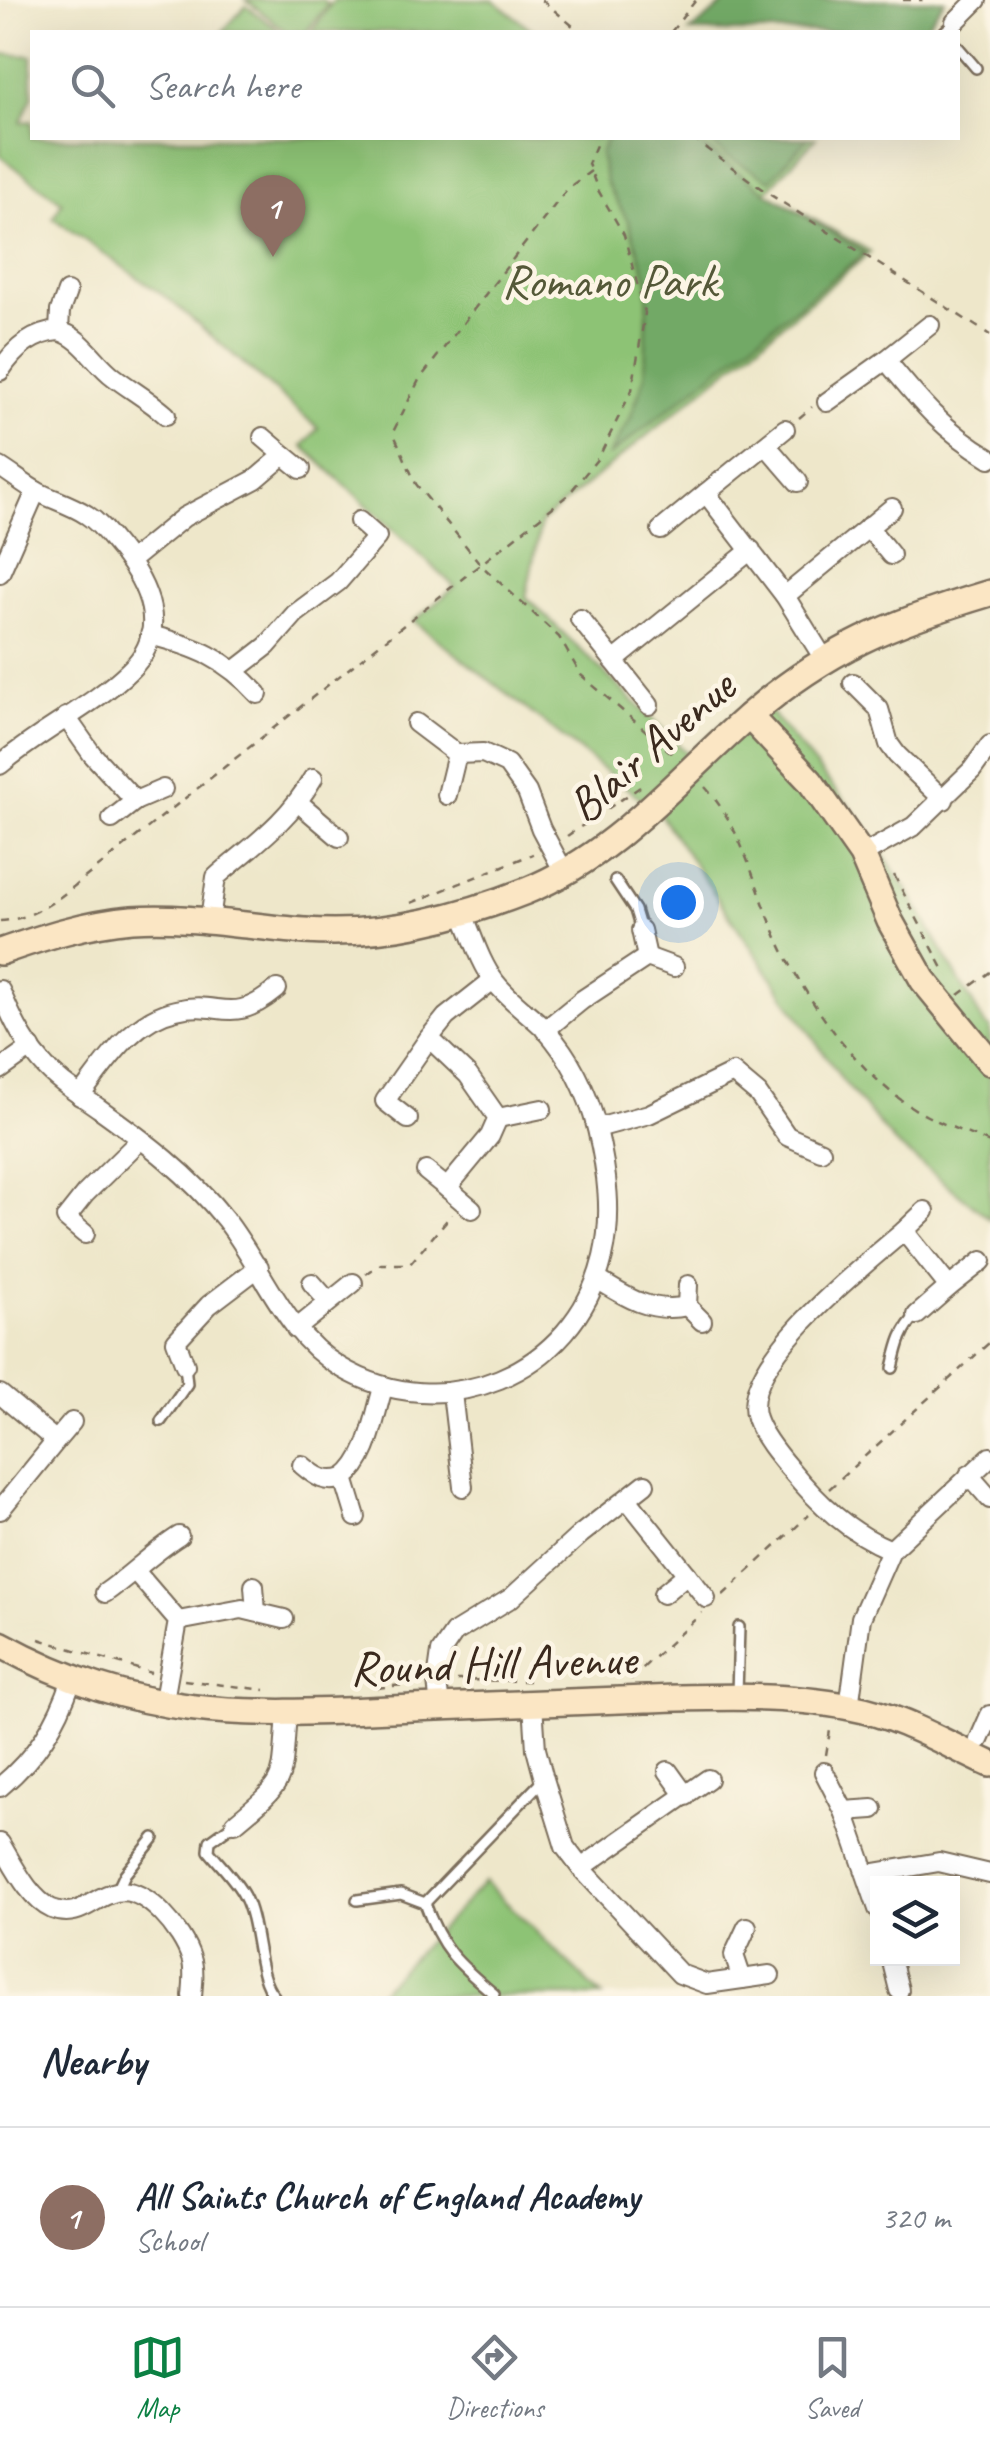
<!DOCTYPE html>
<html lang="en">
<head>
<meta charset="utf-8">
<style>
  :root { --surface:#fff; --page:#f6f6f7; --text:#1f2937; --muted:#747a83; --line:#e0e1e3; --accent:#0b8043 }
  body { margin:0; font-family:Caveat,sans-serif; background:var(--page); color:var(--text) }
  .controls { position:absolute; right:30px; bottom:30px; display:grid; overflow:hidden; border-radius:0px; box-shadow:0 10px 40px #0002 }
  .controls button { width:90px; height:90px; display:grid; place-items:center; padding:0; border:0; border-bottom:2px solid var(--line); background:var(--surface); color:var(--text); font:50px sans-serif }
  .you { position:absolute; left:678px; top:902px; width:35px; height:35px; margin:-25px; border:8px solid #fff; border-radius:50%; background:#1a73e8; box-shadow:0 0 0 15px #1a73e833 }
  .badge { display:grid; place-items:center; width:65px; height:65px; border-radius:50%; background:var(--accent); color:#fff; font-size:32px; font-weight:700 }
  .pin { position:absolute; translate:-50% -82px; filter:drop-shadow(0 2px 5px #0008) }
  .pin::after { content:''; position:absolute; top:52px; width:35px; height:30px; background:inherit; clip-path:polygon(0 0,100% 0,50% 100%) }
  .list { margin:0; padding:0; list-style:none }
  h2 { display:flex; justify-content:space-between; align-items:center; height:130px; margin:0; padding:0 40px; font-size:42px }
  h2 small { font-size:32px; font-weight:400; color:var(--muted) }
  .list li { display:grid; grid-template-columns:65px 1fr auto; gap:30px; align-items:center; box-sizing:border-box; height:180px; padding:0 40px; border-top:2px solid var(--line) }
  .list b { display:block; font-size:38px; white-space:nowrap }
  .list p { margin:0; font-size:32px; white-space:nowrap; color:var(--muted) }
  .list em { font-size:32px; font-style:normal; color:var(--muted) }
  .icon { flex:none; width:55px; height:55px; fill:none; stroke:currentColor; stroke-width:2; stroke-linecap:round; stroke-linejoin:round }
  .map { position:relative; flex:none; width:990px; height:1996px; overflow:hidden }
  .search { position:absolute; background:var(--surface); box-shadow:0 10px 40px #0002; left:30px; right:30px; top:30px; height:110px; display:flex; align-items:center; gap:25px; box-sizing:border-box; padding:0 35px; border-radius:0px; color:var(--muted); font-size:38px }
  .sheet { height:310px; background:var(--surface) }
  nav { display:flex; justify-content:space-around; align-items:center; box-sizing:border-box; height:140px; border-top:2px solid var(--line); background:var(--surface); font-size:28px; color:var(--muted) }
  nav a { display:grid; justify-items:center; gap:5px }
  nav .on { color:var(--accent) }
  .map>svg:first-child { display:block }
  .green { fill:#8dc375; stroke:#64764a; stroke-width:2.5 }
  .forest { fill:#72a966; stroke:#566a42; stroke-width:2.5 }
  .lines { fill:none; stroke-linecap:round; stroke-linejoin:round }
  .lane-casing { stroke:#7a6c5a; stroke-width:14 }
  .street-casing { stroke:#7a6c5a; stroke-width:22 }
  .secondary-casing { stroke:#7a6c5a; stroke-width:30 }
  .path { stroke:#7a6c5a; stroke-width:2.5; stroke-dasharray:8 8; stroke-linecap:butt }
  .lane { stroke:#fff; stroke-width:9 }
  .street { stroke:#fff; stroke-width:18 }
  .secondary { stroke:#fbe6c4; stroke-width:25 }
  .labels { text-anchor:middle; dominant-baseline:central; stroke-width:9; stroke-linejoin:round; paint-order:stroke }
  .park-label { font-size:48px; fill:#545838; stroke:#fcf5e5 }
  .street-label { font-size:48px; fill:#3b2a1e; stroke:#fcf5e5 }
</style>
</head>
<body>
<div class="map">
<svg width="990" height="1996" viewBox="0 0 990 1996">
  <rect width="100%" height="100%" fill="#fcf5e5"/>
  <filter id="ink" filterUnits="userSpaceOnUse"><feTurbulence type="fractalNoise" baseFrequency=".01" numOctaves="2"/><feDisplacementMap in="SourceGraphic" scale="20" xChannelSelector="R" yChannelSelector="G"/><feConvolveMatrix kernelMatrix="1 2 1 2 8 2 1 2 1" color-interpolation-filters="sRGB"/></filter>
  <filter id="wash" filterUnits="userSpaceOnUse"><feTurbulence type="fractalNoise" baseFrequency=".0048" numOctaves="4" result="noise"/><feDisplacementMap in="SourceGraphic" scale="40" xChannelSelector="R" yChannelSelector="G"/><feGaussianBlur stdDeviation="2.25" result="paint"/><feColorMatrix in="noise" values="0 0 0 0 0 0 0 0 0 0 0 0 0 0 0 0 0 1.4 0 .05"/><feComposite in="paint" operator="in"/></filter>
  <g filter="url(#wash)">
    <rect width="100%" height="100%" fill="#eee7ca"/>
    <g class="green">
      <path d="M246 0H322L328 4 306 32H287Z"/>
      <path d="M334 0H493L535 32H311Z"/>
      <path d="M246 6 281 32H222Z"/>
      <path d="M0 54 32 56V97L21 122 32 121V138H816L766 192 871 252 541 522 526 597 688 754 757 696 849 806 908 891 985 1025 990 1028V1219L895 1143 843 1081 659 813 414 621 455 587 303 446 318 428 170 300 53 218 62 202 0 156Z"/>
      <path d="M485 1882 602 1996H375Z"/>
    </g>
    <g class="forest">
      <path d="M729 0H945L922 32H690Z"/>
      <path d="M607 138H692L766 192 865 253 608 457 630 419 645 376 648 280 628 221 606 183 600 154Z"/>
      <path d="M705 138H808L770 180 728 157Z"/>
    </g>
  </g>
  <g filter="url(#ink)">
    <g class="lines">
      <g class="lane-casing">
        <g id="lane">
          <path d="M944 32 955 22"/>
          <path d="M958 47 976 68"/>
          <path d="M615 880 635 910 641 930"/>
          <path d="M893 1368C898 1347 901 1330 917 1315"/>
          <path d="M161 1421 187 1384 185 1365"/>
          <path d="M737 1694 739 1627"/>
          <path d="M235 1823 210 1841 209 1851C220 1865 236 1880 244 1896 259 1923 256 1978 274 1996"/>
          <path d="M117 1891 125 1874 154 1838"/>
          <path d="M357 1900 401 1894 425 1903"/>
          <path d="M494 1994C457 1963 441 1949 425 1903L544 1779"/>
        </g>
      </g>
      <g class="street-casing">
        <g id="street">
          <path d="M955 22 977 0"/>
          <path d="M59 331C82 337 95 363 114 377 131 390 149 400 166 415"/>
          <path d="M886 360 930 325"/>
          <path d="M0 371C14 349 32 333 59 331L60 311 67 292"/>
          <path d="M827 402 886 360C921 403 942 429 990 458"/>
          <path d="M785 429 706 493 785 596 824 659"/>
          <path d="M766 445 798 482"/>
          <path d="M284 455 301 469"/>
          <path d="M0 467C13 475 25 485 38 492 54 500 72 505 87 515 100 523 109 536 119 548 148 584 171 631 130 670 92 707 41 730 0 765"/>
          <path d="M868 527 891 555"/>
          <path d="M661 530 706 493"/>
          <path d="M130 561 184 517 256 479 284 455 263 437"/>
          <path d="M0 573 36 491"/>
          <path d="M785 596 892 508"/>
          <path d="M580 619 614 661"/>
          <path d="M150 635C197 647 225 658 258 694"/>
          <path d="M236 670 267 646 295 614 338 582 377 537 359 521"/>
          <path d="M853 683 879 709 889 744 897 755 944 800"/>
          <path d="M649 705 614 661 751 550"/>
          <path d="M66 717 92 754 135 801 112 819"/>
          <path d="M416 723 457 754 483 753 507 764 527 792 541 829 564 872"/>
          <path d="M447 795 457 754"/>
          <path d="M135 801 163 789"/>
          <path d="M299 803 339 837"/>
          <path d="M862 855 914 826 972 770 990 745"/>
          <path d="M210 920 216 877C253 845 288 822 313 778"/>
          <path d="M641 930 647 957"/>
          <path d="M0 990C11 1016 22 1040 41 1062 58 1082 79 1094 100 1109 145 1141 190 1175 225 1219 263 1267 284 1334 340 1367 442 1428 575 1375 603 1257 613 1215 607 1171 597 1129 588 1093 570 1057 545 1029 529 1013 509 1000 495 982 480 962 473 937 463 914"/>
          <path d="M545 1030 582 1000 647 957 674 967"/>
          <path d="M0 1070 31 1048"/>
          <path d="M80 1096C106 1063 131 1020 176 1010 222 999 230 1028 277 989"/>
          <path d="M498 1118 542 1109"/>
          <path d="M408 1119 385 1101 429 1038"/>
          <path d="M597 1128 649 1114 733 1073 758 1094 787 1136 821 1151"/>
          <path d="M426 1171 447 1188 490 1136 498 1118 468 1075 429 1038 446 1017 493 980"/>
          <path d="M447 1188 472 1209"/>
          <path d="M904 1231 925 1211"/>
          <path d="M85 1234 66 1218 85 1194 140 1140"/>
          <path d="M597 1279C625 1297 652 1314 687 1306L702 1321"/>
          <path d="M312 1283 328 1301"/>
          <path d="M687 1306 688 1285"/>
          <path d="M917 1315 949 1287"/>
          <path d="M296 1329 353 1283"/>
          <path d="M185 1365 176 1341 209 1305 259 1267"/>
          <path d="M452 1393 463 1487"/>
          <path d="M0 1394 56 1441 72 1422"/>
          <path d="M302 1465C316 1477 326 1484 344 1478"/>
          <path d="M969 1475 990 1499"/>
          <path d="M627 1499 706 1598"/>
          <path d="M0 1510 56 1441"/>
          <path d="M356 1517 344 1478C369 1460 374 1417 383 1388"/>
          <path d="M891 1550C848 1532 819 1504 790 1469 778 1455 762 1436 756 1418 737 1363 866 1264 904 1231L949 1287 982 1261"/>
          <path d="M136 1572 178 1621 163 1706"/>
          <path d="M254 1586 256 1612"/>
          <path d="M105 1593C131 1575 152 1553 179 1536"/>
          <path d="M663 1594 687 1574"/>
          <path d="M178 1621 242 1609 284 1619"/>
          <path d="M533 1704 536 1749 544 1779 565 1847 581 1868 680 1974 707 1984 770 1975"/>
          <path d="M440 1707 437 1681 441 1652 454 1633 511 1598 581 1534 645 1484"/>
          <path d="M849 1707 861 1618 891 1550 990 1457"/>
          <path d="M979 1740 990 1715"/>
          <path d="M668 1771 686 1796"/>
          <path d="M824 1772 844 1811 878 1909"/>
          <path d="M0 1787C36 1757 57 1724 72 1679"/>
          <path d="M844 1811 873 1809"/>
          <path d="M235 1823C290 1778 281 1782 287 1714"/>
          <path d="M0 1843C13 1864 29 1899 52 1909 80 1920 92 1897 116 1892 146 1885 183 1932 191 1958 195 1969 193 1984 192 1996"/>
          <path d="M581 1868 708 1779"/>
          <path d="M868 1874 939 1862 990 1874"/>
          <path d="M891 1958 899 1990"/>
          <path d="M742 1979 734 1955 747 1927"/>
        </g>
      </g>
      <g class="secondary-casing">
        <g id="secondary">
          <path d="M749 716 810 781 862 855 890 921 923 980 990 1062"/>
          <path d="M0 952C43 937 86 923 132 919 190 915 247 927 305 931 381 937 455 919 526 891 618 854 677 778 750 715 828 648 893 622 990 593"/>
          <path d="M0 1644C147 1724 252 1715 412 1708 490 1705 568 1702 646 1699 714 1697 784 1694 850 1707 900 1716 944 1743 990 1764"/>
        </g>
      </g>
      <g class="path">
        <path d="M542 0 580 32"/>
        <path d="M903 0H923"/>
        <path d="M671 32 696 0"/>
        <path d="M692 138 766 192 990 335"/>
        <path d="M591 171 568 188 419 380 393 432 416 484 482 566 559 637 581 675 675 756"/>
        <path d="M799 418 812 407"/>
        <path d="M705 787C745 831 755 891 780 944 808 1004 866 1085 927 1116 947 1126 969 1134 990 1143"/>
        <path d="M567 836 643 785"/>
        <path d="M894 875 946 974"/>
        <path d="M411 903 533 854"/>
        <path d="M0 921C40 919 67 891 97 868L568 495 599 457 632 390 645 313 624 235 598 190 588 164 599 138"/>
        <path d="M959 995 990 972"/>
        <path d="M366 1274 381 1264H410L452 1214"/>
        <path d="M829 1489 990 1342"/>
        <path d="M723 1595 809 1515"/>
        <path d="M39 1639 151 1673"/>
        <path d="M631 1679 702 1613"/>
        <path d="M184 1680 265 1690"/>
        <path d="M457 1680 529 1681"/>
        <path d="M377 1688 419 1683"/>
        <path d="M826 1755 831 1724"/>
      </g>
      <use href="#lane" class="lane"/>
      <use href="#street" class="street"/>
      <use href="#secondary" class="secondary"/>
    </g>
  </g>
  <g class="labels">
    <g class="park-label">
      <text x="609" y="281">Romano Park</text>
    </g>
    <g class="street-label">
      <text transform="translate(651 746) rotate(-41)">Blair Avenue</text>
      <text transform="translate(493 1663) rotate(-2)">Round Hill Avenue</text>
    </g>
  </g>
</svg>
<div class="controls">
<button><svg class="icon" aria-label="layers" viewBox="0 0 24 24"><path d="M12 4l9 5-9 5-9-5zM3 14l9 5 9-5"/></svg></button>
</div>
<div class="you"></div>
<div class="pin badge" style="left:273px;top:257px;background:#8d6e63">1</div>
<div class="search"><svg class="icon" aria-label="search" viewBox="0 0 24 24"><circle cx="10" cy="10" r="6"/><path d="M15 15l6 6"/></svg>Search here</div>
</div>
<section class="sheet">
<h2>Nearby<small></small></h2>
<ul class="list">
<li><span class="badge" style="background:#8d6e63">1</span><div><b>All Saints Church of England Academy</b><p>School</p></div><em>320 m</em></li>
</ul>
</section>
<nav>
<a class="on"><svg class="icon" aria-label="map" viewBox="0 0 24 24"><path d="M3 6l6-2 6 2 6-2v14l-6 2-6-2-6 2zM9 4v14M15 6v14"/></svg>Map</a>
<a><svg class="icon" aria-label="directions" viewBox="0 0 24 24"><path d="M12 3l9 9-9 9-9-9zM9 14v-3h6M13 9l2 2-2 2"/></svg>Directions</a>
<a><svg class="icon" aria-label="saved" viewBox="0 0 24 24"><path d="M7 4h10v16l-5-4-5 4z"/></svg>Saved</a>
</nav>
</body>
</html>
